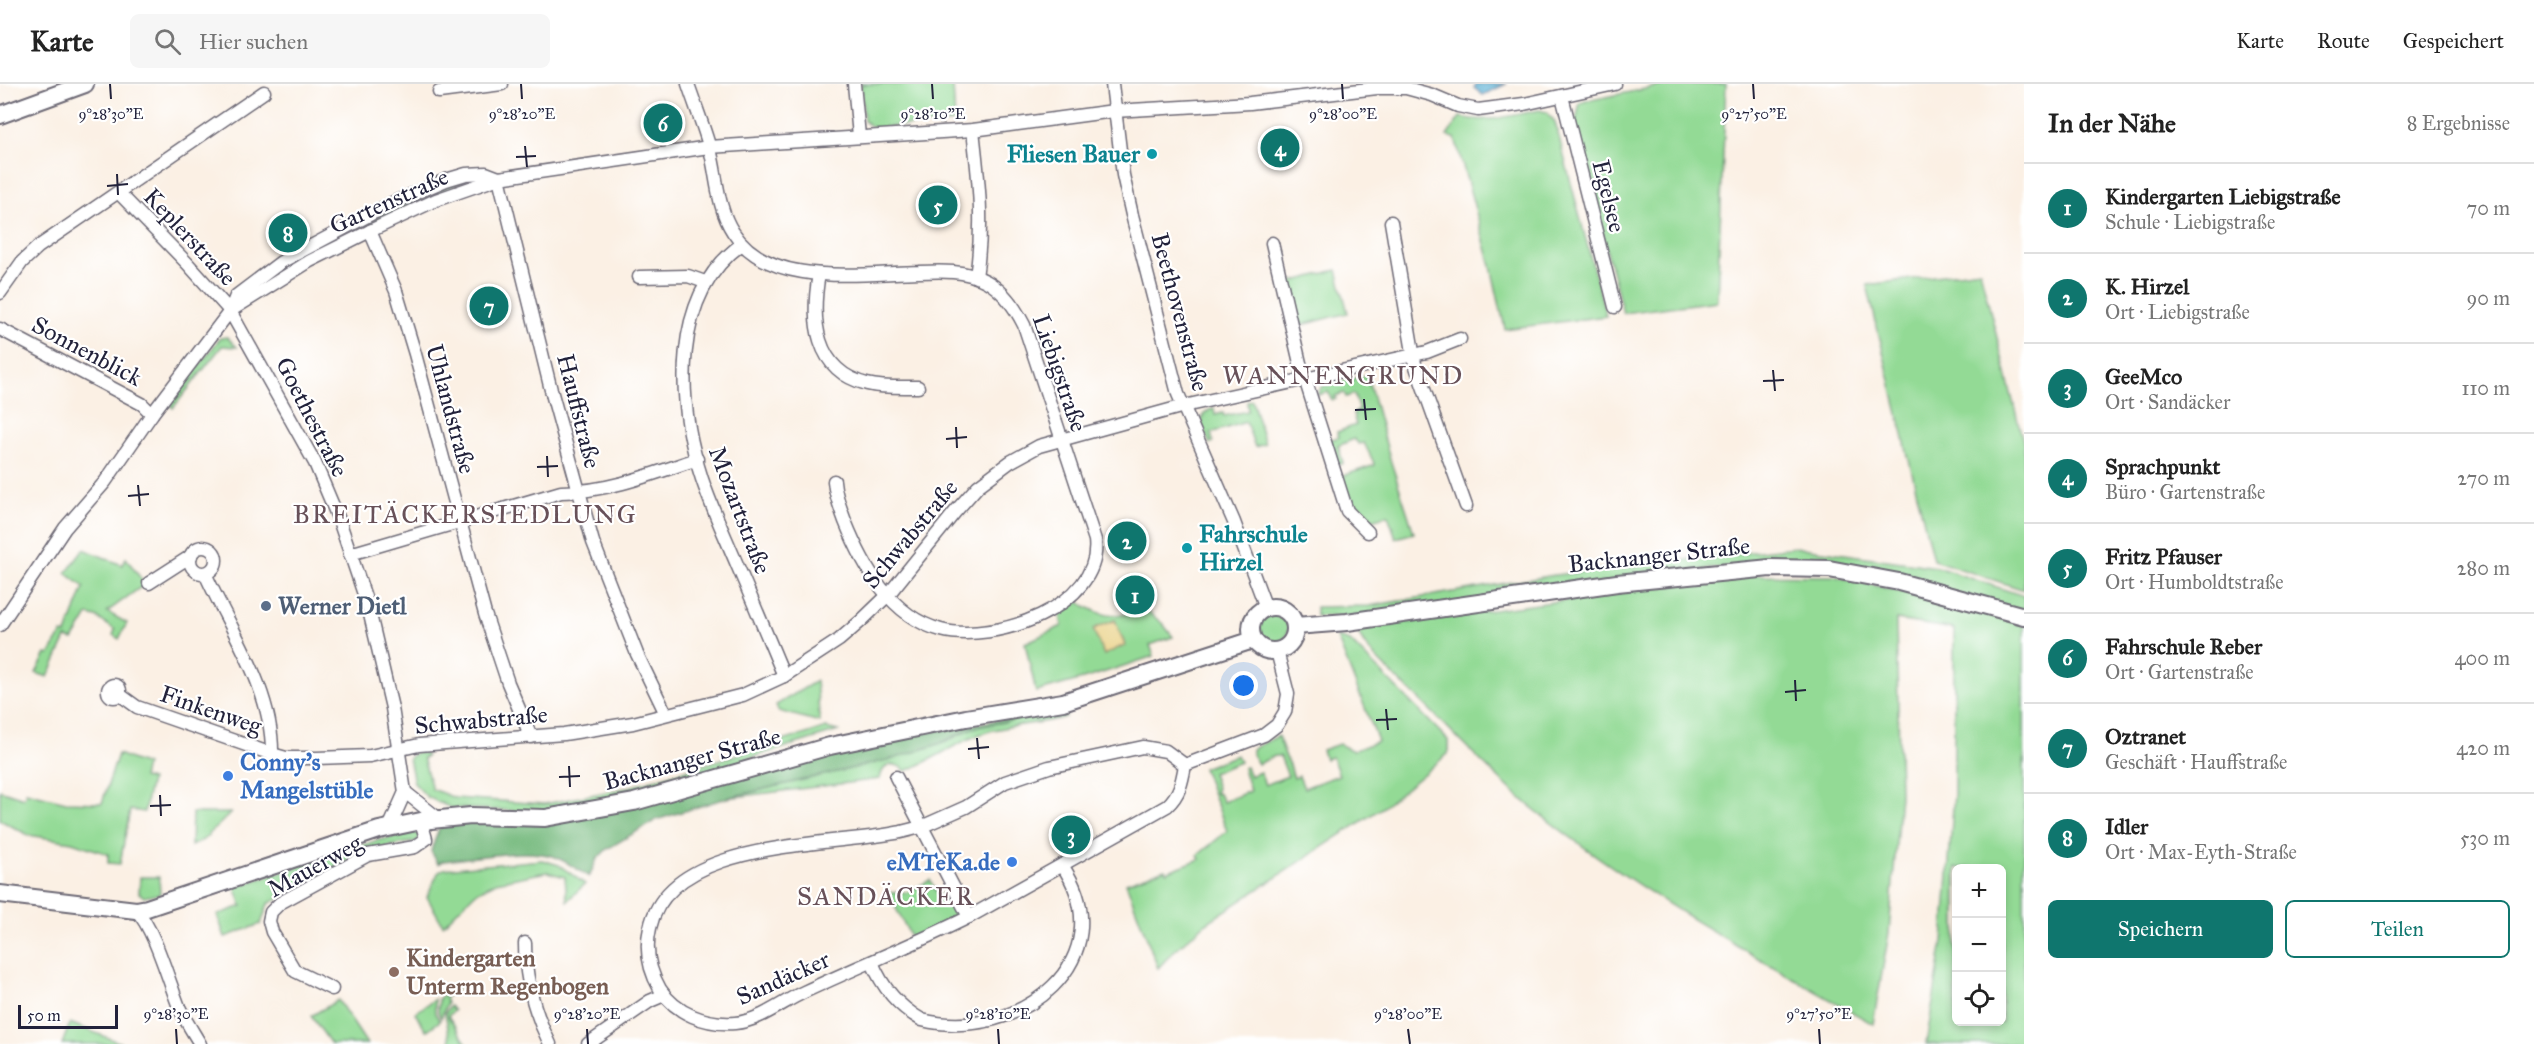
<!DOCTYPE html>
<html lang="de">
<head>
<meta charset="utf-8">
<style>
  :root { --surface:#fff; --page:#f6f6f6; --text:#222; --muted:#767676; --line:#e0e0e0; --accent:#0f766e }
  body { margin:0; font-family:"IM FELL Great Primer",serif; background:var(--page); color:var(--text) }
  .controls { position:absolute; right:18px; bottom:18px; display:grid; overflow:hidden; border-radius:9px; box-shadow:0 3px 9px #0003 }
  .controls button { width:54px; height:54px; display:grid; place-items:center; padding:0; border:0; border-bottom:2px solid var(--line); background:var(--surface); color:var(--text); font:30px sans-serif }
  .scale { position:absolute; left:18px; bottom:15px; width:100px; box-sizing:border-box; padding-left:6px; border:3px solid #22223b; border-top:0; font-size:16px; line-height:21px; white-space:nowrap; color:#22223b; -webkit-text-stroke:4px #fff; paint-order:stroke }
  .you { position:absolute; left:1244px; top:602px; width:21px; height:21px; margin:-15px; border:4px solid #fff; border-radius:50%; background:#1a73e8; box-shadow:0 0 0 9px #1a73e833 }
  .badge { display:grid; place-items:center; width:39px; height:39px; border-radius:50%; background:var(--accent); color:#fff; font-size:20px; font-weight:700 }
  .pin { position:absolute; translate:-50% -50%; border:3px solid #fff; box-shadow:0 2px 6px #0006 }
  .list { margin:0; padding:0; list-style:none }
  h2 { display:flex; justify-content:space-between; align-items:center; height:78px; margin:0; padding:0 24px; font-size:26px }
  h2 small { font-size:20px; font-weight:400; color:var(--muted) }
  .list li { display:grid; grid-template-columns:39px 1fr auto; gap:18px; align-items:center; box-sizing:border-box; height:90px; padding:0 24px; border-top:2px solid var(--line) }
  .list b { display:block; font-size:22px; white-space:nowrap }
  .list p { margin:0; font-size:20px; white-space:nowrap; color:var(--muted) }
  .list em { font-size:20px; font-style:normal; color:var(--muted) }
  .actions { display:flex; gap:12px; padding:18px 24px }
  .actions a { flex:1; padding:14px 0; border:2px solid var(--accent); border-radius:9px; text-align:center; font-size:21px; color:var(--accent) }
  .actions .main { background:var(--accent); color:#fff }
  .icon { flex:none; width:33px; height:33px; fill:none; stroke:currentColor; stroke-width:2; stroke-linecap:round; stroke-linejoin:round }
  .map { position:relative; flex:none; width:2024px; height:960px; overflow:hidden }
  header { display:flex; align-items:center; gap:36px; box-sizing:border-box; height:84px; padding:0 30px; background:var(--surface); border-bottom:2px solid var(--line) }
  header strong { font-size:28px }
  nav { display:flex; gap:33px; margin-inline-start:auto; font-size:21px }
  .search { width:420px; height:54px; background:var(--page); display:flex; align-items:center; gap:15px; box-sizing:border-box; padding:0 21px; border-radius:9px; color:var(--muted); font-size:22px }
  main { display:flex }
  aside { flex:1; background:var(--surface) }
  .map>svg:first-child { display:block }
  .green { fill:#93da95; stroke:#5a7e68; stroke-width:1.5; fill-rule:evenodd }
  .forest { fill:#76ba7e; stroke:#4c6e5c; stroke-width:1.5 }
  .sand { fill:#eeda9e; stroke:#887e6c; stroke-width:1.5 }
  .water { fill:#56aed3; stroke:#3c6887; stroke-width:1.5 }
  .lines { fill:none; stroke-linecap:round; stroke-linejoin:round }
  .street-casing { stroke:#6e6a76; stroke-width:15 }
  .secondary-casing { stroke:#6e6a76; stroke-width:20 }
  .street { stroke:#fff; stroke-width:12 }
  .secondary { stroke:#fff; stroke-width:16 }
  .ticks { fill:none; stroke:#22223b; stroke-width:2 }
  .culture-dot { fill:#0f9aa8; stroke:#fff; stroke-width:2 }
  .service-dot { fill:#5c6f8a; stroke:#fff; stroke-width:2 }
  .shop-dot { fill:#3f7fe0; stroke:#fff; stroke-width:2 }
  .education-dot { fill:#8d6e63; stroke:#fff; stroke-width:2 }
  .labels { text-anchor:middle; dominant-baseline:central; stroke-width:4.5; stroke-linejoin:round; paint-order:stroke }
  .culture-label { font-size:24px; font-weight:bold; fill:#0d838f; stroke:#fff; text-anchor:end }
  .street-label { font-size:24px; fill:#22223b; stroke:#fff }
  .service-label { font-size:24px; font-weight:bold; fill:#4e5e75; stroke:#fff; text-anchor:start }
  .shop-label { font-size:24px; font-weight:bold; fill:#366cbe; stroke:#fff; text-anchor:start }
  .education-label { font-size:24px; font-weight:bold; fill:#785e54; stroke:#fff; text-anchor:start }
  .neighbourhood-label { font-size:26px; letter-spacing:1.5px; fill:#685159; stroke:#fff }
  .ticks-label { font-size:15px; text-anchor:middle; fill:#22223b; stroke:#fff; stroke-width:4.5; stroke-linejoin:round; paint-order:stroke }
</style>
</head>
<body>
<header>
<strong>Karte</strong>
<div class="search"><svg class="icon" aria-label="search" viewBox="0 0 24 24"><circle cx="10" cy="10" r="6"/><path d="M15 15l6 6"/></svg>Hier suchen</div>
<nav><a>Karte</a><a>Route</a><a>Gespeichert</a></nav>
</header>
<main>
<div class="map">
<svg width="2024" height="960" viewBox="0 0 2024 960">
  <rect width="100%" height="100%" fill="#fff"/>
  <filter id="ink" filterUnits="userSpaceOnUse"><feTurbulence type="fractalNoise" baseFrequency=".0167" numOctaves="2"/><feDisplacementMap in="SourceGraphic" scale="12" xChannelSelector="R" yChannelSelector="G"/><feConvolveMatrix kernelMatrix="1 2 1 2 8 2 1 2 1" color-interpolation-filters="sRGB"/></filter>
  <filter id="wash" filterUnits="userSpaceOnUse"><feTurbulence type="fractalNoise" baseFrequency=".008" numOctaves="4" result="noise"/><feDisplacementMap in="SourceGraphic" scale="24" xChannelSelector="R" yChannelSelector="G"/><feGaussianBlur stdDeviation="1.35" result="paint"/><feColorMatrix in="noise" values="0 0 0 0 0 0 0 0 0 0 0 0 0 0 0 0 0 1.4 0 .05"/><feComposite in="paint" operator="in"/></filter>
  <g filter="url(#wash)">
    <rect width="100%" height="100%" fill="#fbf0e4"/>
    <g class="green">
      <path d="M861 0H953L955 38 874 44 864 37Z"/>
      <path d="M1669 0H1726L1717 217 1623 229 1573 37 1576 36 1580 19 1586 17Z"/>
      <path d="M1539 26 1547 28 1555 38 1606 232 1505 245 1490 178 1455 54 1447 52 1460 33C1488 40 1512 31 1539 26Z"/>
      <path d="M467 96 357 147 269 194 290 176 437 103Z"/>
      <path d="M1337 186 1348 229 1298 242 1287 199Z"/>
      <path d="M1980 186 2024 361V506L1933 476 1867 201Z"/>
      <path d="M227 253 237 263 222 262 173 324 170 321 220 254Z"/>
      <path d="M1367 291 1391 378 1414 449 1396 454 1388 431 1369 437 1353 428 1339 393 1375 381 1364 359 1359 360 1354 355 1338 362 1343 379 1338 381 1329 356 1339 353 1337 348 1356 341 1353 329 1359 327 1354 310 1346 313 1344 309 1335 312 1336 315 1332 316 1328 308 1317 311 1322 302Z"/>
      <path d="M1252 316 1265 360 1255 363 1246 338 1211 349 1213 358 1210 360C1203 345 1194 331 1214 324L1215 331 1223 329 1224 332 1248 327 1247 317Z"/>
      <path d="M1795 463 1937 483 2024 512V527L1837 481 1803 476 1770 477 1348 533 1316 532V523L1369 522 1555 491Z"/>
      <path d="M84 465 122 481 126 474 145 500 107 528 127 539 119 555 113 551 115 546 96 533 88 531 73 556 66 554 48 593 36 589 46 570 49 571 62 549 66 550 84 503 66 489Z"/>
      <path d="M1749 491 1834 492 1963 522 2024 541V960H1926L1943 857 1954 710V545L1896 536 1900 710 1889 849 1873 940C1756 873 1637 808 1531 723 1492 691 1459 654 1423 619 1408 604 1363 567 1359 549L1364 544ZM1956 784H2002V938H1956Z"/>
      <path d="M1077 517C1109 537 1111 532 1147 527L1163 540 1173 553 1150 561 1154 572 1090 593 1036 608 1025 559 1062 542 1060 531Z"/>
      <circle cx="1274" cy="545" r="14"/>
      <path d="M1337 553 1350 557 1360 567 1448 656V670L1382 724 1205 840 1174 867 1158 884 1126 799 1165 785 1166 788 1200 775 1198 771 1227 747 1203 684 1237 671 1240 678 1212 689 1217 704 1215 709 1219 710 1223 718 1250 707 1243 684 1246 683 1250 692 1260 688 1265 701 1288 692 1280 672H1275L1258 680 1252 670V665L1278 652 1294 694 1299 692 1304 704 1339 691 1332 673 1325 675 1322 666 1339 660 1353 667 1378 657Z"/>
      <path d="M816 597 820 638 778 627 776 621Z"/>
      <path d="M1064 626 1066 633C1039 641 1010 640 984 649 956 658 933 677 905 687 895 676 882 680 880 695L726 714 896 674 951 655 972 644Z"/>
      <path d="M826 644 838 647 628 712 546 728 451 724 427 713 414 699 409 674 415 669H424L427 672 423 674 432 705 455 714 545 720 626 704Z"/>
      <path d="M118 670 146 681 143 694 151 696 144 728 130 726 120 780 108 779V770L72 758 28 751 0 736V706L24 714 26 708 66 718 102 719Z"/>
      <path d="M192 729H231L203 756 191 762Z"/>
      <path d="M418 748 420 751 418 757 365 767 268 820 261 840 225 853 217 831 242 822 235 803 375 757Z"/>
      <path d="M542 776 559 781 585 800 567 817 565 793 547 788 496 798 475 809 443 841 427 813 438 789 443 785Z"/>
      <path d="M140 793H159L160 810 144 813 139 809Z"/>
      <path d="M930 796 938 811 950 807 958 827 952 835 912 855 888 809 908 808Z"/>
      <path d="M458 901V905L445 914 447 919 441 934 438 928 439 914Z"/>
      <path d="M435 915V929L440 937 426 947 415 929Z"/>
      <path d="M338 916 367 960H331L311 932Z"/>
      <path d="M450 922 454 927 448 932 467 960H451L445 929Z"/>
      <path d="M70 939 124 960H62Z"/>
    </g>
    <path class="forest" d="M1014 633 1015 636 972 644 939 660 896 674 726 714 656 736 607 765 597 775 589 793C577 785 565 776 552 772 525 764 472 774 443 777L438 780 431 767 439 744 470 739 551 740 850 662Z"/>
    <path class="sand" d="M1115 536 1125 561 1104 571 1093 545Z"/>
    <path class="water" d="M1476 0H1506L1483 11 1474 4Z"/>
  </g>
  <g filter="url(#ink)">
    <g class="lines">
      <g class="street-casing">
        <g id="street">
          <path d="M688 0C695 21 704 43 710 65 717 91 717 124 733 148 769 205 862 189 919 188 942 187 965 186 986 197 1004 207 1015 223 1024 241L1095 456C1103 523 993 560 941 546 891 533 863 482 845 437 840 423 835 411 834 397"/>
          <path d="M854 0 859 52"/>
          <path d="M1112 0 1123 91 1132 131 1178 310 1234 438 1266 524"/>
          <path d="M439 8 502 0"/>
          <path d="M1562 12 1615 223"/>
          <path d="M973 46C979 99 984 140 976 193"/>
          <path d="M119 109 187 179 230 227 315 379 339 436 368 522 392 624 405 708 389 744"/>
          <path d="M1391 138 1415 280 1466 422"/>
          <path d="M370 147 396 207 415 270 485 530 508 599 531 653"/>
          <path d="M1272 159 1300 279 1345 421 1347 427 1368 448"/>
          <path d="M742 160C670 212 677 319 702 395 712 425 726 454 738 483 754 520 769 556 784 592"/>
          <path d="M819 190C811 234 814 287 867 300 883 304 901 303 918 303"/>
          <path d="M639 193 688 192 705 198"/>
          <path d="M0 209 22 178 38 163 264 8"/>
          <path d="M230 227 236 212 281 178 390 120 446 96 466 90 486 89 499 94 551 306 593 458 637 570 666 630"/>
          <path d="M0 245 142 320 152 330"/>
          <circle cx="203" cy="476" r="13"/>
          <path d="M350 470 561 408C607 408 653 390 697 375"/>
          <path d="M205 489C230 546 273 605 272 670"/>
          <path d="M149 499 191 472"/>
          <path d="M0 541 65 444 105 398 152 330 230 227 310 177 370 147 436 116 499 94 709 63 973 46 1114 27 1250 19 1377 4H1406L1432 11 1458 22 1478 26 1524 20 1615 0"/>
          <circle cx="114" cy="607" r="6"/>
          <path d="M119 610 137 623 272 670 286 674H317L370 672 419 661 564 650 633 639 743 611 784 592 839 556 861 537 888 511 955 428 978 402 1010 378 1039 362 1184 322 1427 268 1460 255"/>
          <path d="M896 693 969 833 1167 722C1180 710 1182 698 1185 681L1264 651 1277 641 1285 628 1288 610 1277 567"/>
          <path d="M405 708 439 735"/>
          <path d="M136 826C154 844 169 898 179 923 185 936 193 948 200 960"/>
          <path d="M969 833C915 860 859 882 804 908 782 918 760 937 735 939 706 941 676 930 660 905 649 886 645 865 650 844 669 754 832 763 901 748L921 743 966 723 1005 698 1049 683 1143 663 1166 667 1185 681"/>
          <path d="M525 859C525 895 534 928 550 960"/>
          <path d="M872 878C882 903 899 923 922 936 1021 960 1125 874 1062 781"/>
          <path d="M332 905 295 887 272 848 269 837 271 828 280 819 368 771 415 763 426 755 421 737"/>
          <path d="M588 960 650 917 664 911"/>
        </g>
      </g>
      <g class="secondary-casing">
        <g id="secondary">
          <path d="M0 31 85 0"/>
          <circle cx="1273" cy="545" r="22"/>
          <path d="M1295 542 1347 538 1617 499 1770 484 1829 485 1899 498 2024 532"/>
          <path d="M0 810 136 826 147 824 379 746 421 737 471 732 545 734 634 718 830 662 966 634 1063 618 1253 556"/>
        </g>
      </g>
      <use href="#street" class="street"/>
      <use href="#secondary" class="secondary"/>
    </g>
  </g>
  <path class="ticks" d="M110 0 111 15M521 0 522 15M932 0 933 15M1342 0 1343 15M1753 0 1754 15M525 62 527 83M516 73 536 72M117 90 118 111M107 102 128 100M1773 286 1775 307M1763 297 1784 296M1364 315 1366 336M1355 326 1376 325M956 343 957 364M946 355 967 353M547 372 548 393M537 383 558 382M138 401 140 422M128 412 149 410M1795 596 1796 617M1785 608 1806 606M1386 625 1388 646M1376 636 1397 635M977 654 979 675M968 665 989 663M569 682 570 703M559 693 580 692M160 711 161 732M150 722 171 721M176 945 177 960M587 945 588 960M998 945 999 960M1408 945 1410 960M1819 945 1820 960"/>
  <g class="culture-dot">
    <circle cx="1152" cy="70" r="6"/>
    <circle cx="1187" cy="464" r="6"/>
  </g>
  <circle class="service-dot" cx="266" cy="522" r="6"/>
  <g class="shop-dot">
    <circle cx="228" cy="692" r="6"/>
    <circle cx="1012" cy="778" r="6"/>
  </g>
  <circle class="education-dot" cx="394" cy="888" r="6"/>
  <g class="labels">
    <g class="culture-label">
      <text x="1140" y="70">Fliesen Bauer</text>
      <text x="1199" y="450" text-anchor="start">Fahrschule<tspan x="1199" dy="28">Hirzel</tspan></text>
    </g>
    <g class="street-label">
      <text transform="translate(1609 112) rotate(76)">Egelsee</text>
      <text transform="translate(389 117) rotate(-24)">Gartenstraße</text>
      <text transform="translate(190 153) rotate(47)">Keplerstraße</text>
      <text transform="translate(1180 228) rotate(75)">Beethovenstraße</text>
      <text transform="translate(87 267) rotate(28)">Sonnenblick</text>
      <text transform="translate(1060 289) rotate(71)">Liebigstraße</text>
      <text transform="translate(451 325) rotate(75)">Uhlandstraße</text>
      <text transform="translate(579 327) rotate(76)">Hauffstraße</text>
      <text transform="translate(312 333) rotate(63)">Goethestraße</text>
      <text transform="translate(740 426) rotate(69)">Mozartstraße</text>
      <text transform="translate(910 450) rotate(-50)">Schwabstraße</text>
      <text transform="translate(1659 471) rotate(-6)">Backnanger Straße</text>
      <text transform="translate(211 626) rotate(19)">Finkenweg</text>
      <text transform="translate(481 636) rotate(-5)">Schwabstraße</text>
      <text transform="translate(692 675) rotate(-15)">Backnanger Straße</text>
      <text transform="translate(315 782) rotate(-29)">Mauerweg</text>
      <text transform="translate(783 894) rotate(-24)">Sandäcker</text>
    </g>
    <g class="service-label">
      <text x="278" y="522">Werner Dietl</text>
    </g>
    <g class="shop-label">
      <text x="240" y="678">Conny's<tspan x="240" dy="28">Mangelstüble</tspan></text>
      <text x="1000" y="778" text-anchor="end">eMTeKa.de</text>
    </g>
    <g class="education-label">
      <text x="406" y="874">Kindergarten<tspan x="406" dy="28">Unterm Regenbogen</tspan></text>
    </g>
    <g class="neighbourhood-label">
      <text x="1343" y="291">WANNENGRUND</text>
      <text x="465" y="430">BREITÄCKERSIEDLUNG</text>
      <text x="886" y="812">SANDÄCKER</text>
    </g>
  </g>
  <g class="ticks-label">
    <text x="111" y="35">9°28'30"E</text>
    <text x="522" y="35">9°28'20"E</text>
    <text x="933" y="35">9°28'10"E</text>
    <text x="1343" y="35">9°28'00"E</text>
    <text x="1754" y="35">9°27'50"E</text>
    <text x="176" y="935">9°28'30"E</text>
    <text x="587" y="935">9°28'20"E</text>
    <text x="998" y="935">9°28'10"E</text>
    <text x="1408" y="935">9°28'00"E</text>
    <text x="1819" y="935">9°27'50"E</text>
  </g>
</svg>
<div class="controls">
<button>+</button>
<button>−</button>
<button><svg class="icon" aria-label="locate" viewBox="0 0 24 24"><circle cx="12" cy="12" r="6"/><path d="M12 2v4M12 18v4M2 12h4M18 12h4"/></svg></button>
</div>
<div class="scale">50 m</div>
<div class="you"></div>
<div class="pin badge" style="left:1135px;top:511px">1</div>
<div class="pin badge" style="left:1127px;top:457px">2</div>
<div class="pin badge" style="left:1071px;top:751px">3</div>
<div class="pin badge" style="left:1280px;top:64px">4</div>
<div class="pin badge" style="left:938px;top:121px">5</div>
<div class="pin badge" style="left:663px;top:39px">6</div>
<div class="pin badge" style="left:489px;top:222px">7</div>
<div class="pin badge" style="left:288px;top:149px">8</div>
</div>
<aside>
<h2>In der Nähe<small>8 Ergebnisse</small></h2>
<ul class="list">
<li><span class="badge">1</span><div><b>Kindergarten Liebigstraße</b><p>Schule · Liebigstraße</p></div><em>70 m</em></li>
<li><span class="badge">2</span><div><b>K. Hirzel</b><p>Ort · Liebigstraße</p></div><em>90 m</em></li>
<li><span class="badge">3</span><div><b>GeeMco</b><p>Ort · Sandäcker</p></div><em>110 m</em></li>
<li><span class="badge">4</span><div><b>Sprachpunkt</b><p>Büro · Gartenstraße</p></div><em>270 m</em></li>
<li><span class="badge">5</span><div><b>Fritz Pfauser</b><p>Ort · Humboldtstraße</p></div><em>280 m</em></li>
<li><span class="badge">6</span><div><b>Fahrschule Reber</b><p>Ort · Gartenstraße</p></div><em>400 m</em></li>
<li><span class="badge">7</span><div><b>Oztranet</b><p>Geschäft · Hauffstraße</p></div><em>420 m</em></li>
<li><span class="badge">8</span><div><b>Idler</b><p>Ort · Max-Eyth-Straße</p></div><em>530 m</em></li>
</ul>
<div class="actions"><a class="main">Speichern</a><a>Teilen</a></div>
</aside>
</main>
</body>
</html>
